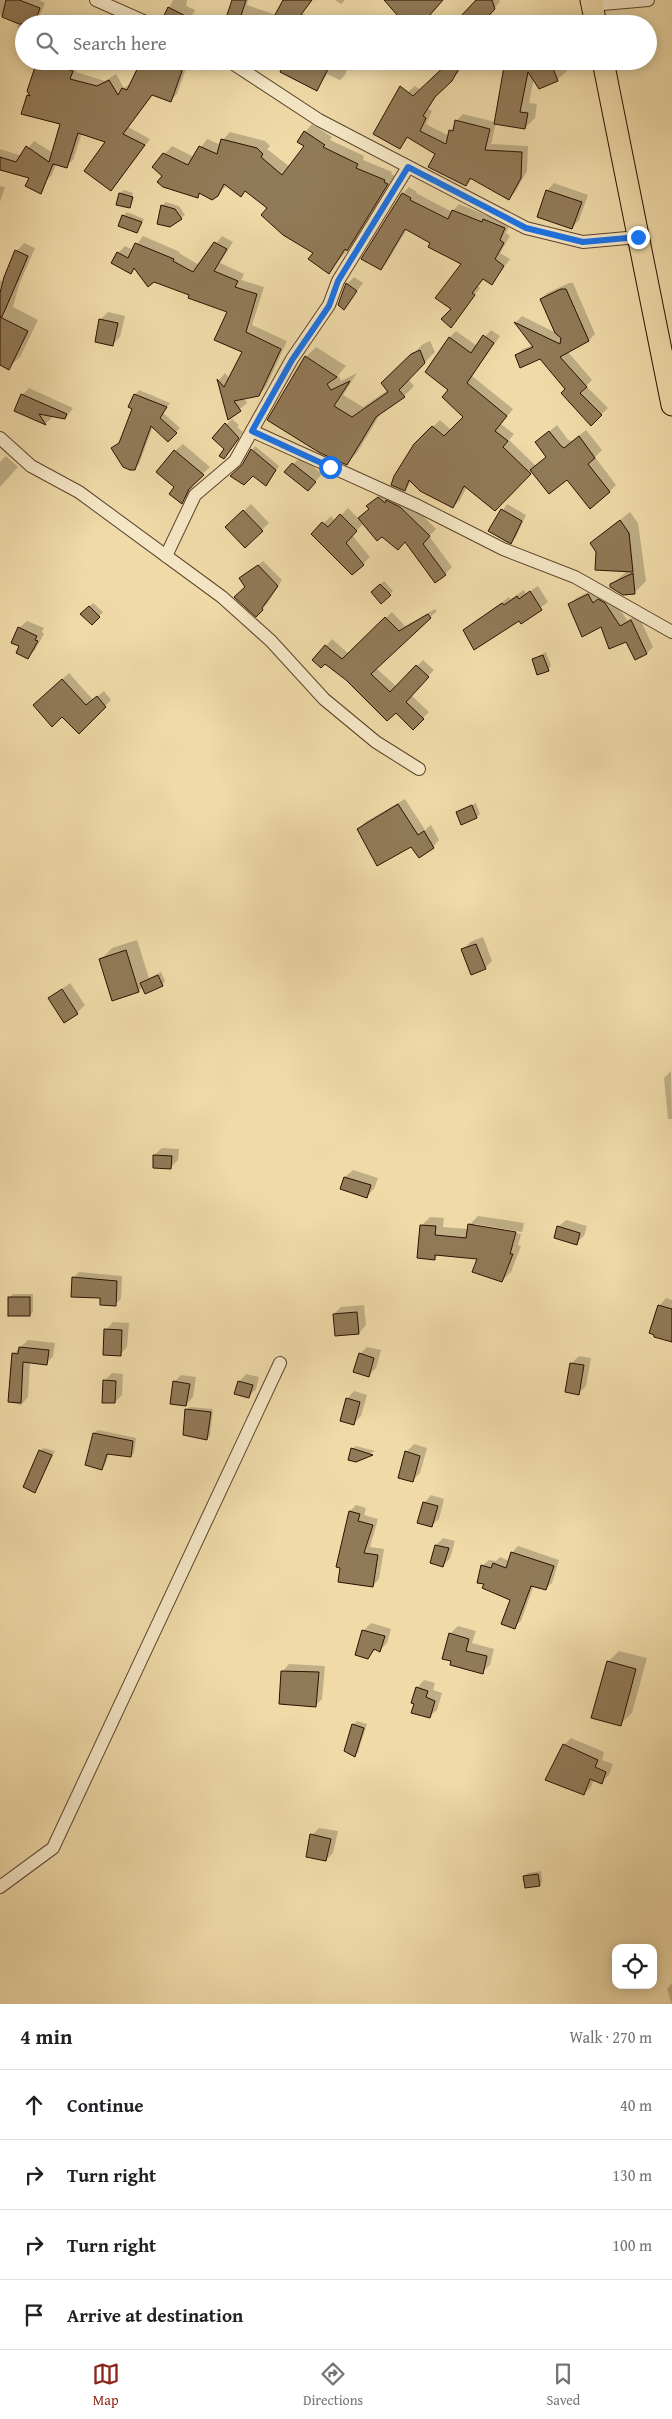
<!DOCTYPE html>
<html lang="en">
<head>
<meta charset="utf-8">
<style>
  :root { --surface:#fff; --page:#f6f6f6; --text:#202124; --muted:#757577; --line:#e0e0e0; --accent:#8f2418 }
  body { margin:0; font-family:"Gentium Book Plus",serif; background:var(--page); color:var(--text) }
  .controls { position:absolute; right:15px; bottom:15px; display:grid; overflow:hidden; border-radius:10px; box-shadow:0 2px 12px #0003 }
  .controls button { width:45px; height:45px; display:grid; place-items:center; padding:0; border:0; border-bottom:1px solid var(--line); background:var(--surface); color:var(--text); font:25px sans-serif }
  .stop { position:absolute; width:15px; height:15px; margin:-11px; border:4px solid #1a73e8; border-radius:50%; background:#fff }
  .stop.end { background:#1a73e8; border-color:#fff; box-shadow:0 1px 5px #0008 }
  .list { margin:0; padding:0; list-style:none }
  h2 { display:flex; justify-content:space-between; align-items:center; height:65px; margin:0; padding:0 20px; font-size:21px }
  h2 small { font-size:16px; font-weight:400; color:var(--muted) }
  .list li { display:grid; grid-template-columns:32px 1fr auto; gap:15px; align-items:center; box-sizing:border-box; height:70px; padding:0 20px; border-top:1px solid var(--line) }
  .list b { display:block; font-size:19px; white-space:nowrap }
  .list em { font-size:16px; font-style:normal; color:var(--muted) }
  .icon { flex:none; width:28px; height:28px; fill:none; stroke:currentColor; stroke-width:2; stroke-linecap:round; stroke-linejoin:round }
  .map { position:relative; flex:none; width:672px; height:2004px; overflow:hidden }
  .search { position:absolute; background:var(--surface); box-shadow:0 2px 12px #0003; left:15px; right:15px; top:15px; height:55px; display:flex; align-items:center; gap:12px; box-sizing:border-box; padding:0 18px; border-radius:28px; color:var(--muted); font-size:19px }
  .sheet { height:345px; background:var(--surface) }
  nav { display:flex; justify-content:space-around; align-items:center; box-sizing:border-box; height:70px; border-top:1px solid var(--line); background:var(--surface); font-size:14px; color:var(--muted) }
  nav a { display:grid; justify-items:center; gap:2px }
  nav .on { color:var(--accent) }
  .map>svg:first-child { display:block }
  .shadow { fill:#0003 }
  .building { fill:#917a57; stroke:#2b1100 }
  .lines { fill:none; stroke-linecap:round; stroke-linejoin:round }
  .minor-casing { stroke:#5c432a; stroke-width:14 }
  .trunk-casing { stroke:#2b1100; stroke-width:23 }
  .minor { stroke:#f5e7c6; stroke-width:12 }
  .trunk { stroke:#efdaa8; stroke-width:21 }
  .route { stroke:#1a73e8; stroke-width:6 }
</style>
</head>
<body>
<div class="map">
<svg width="672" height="2004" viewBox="0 0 672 2004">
  <rect width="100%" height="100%" fill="#efdaa8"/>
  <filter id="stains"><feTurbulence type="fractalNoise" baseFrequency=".004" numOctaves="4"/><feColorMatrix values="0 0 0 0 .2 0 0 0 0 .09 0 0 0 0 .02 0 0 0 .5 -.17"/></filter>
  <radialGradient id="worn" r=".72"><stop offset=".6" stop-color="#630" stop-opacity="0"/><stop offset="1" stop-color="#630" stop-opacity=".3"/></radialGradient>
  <g class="shadow">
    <path d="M0 0H39L45 3 36 24H24V29L17 27 19 22 0 15Z"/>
    <path d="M173 0H187L186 6 195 10 190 19 163 20Z"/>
    <path d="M234 0H248L247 5 276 15 297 0H312L302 13 306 16 301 24H226Z"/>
    <path d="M335 0H345L341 4Z"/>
    <path d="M477 0H499L500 2 480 24Z"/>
    <path d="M352 15 365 20V24H340Z"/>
    <path d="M112 16 135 24H106Z"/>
    <path d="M397 20 404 24H392Z"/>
    <path d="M39 61H71L79 64 76 72 105 81 116 74 124 88 132 83 142 61H203L196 70 187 66 177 94 170 101 153 94 128 127 150 139 111 190 107 141 82 133 73 160 66 166 56 164 52 175 45 182 0 168V149L22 156 34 141 53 153 61 124 28 96Z"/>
    <path d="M286 61H350L345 75 340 80 327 74 317 89Z"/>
    <path d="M441 61H465L458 73 441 89 428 109 432 111 426 124 449 136 456 121 463 114 495 122 505 65 489 68 488 61H563L567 71 557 80 534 78 529 103 537 104 535 118 525 128 496 123 491 144 528 146 527 171 515 192 509 198 473 178 466 185 436 153 409 136 400 148 408 92 415 86 421 90 447 66Z"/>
    <path d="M312 124 332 137 330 140 364 156 363 160 392 172 391 174 395 176 355 241 329 272 315 252 268 208 246 190 227 185 217 196 201 193 198 196 153 167 172 146 194 157 207 139 221 145 223 140 230 132 265 141 270 146 267 149 290 167 306 146 305 132Z"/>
    <path d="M554 183 588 195 579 220 572 228 547 191Z"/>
    <path d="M0 186 5 187 0 202Z"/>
    <path d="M409 187 417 192 416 193 452 212 459 204 488 216 490 214 511 221 506 233 510 236 500 253 510 259 492 283 484 278 478 286 480 288 451 326 452 309 463 263 432 242 407 229 387 262 381 269 363 258 403 193Z"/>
    <path d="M124 190 133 193 129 207 120 193Z"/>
    <path d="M166 202 179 206 185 215 181 218 163 205Z"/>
    <path d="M127 212 144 219 137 232 123 216Z"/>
    <path d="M143 236 180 252 179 253 199 265 222 236 233 242 220 263 244 274 241 280 264 287 252 325 287 341 266 387 258 395 244 398 247 403 229 418 219 380 225 373 230 379 244 352 229 311 135 268 131 272 118 253 125 246 133 250Z"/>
    <path d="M24 243 35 248 19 285 13 307 38 320 20 357 8 368 0 364V320L5 314 0 312V280L3 282 17 251Z"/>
    <path d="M354 277 363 283 344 308 347 284Z"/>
    <path d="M569 283H573L595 334 589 340 568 352 592 380 586 386 608 408 591 424 567 389 541 358 516 355 523 349 533 345 516 322 522 316 556 333 541 299 547 293Z"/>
    <path d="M108 312 125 316 120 337 113 344 101 319Z"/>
    <path d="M491 330 500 336 472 376 513 409 501 424 514 434 509 440 536 466 547 456 537 442 557 425 568 440 572 441 586 430 602 450 595 457 616 485 609 492 568 478 533 471 495 509 467 487 460 500 453 507 412 481 405 490 415 444 440 420 452 431 465 417 449 390V338L456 331 477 346Z"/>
    <path d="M430 341 435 352 408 379 414 386 404 396 382 411 357 453 347 463 269 419 306 357 316 347 346 366 338 375 341 381 357 373 343 395 363 407 388 390 383 384 423 344Z"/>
    <path d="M29 388 73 408 71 411 65 418 50 415 52 418 45 424 15 410 22 395Z"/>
    <path d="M139 390 170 403 163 413 180 428 168 440 153 426 139 464 134 468 112 448 121 441 133 408 135 395Z"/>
    <path d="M232 419 239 425 237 427 243 432 224 458 226 449 213 438Z"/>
    <path d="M183 444 210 467 196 480 189 495 181 502 176 487 175 451Z"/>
    <path d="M255 446 279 466 269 481 243 465Z"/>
    <path d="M6 456 18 467 0 487V462Z"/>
    <path d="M301 456 322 474 315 482 286 472Z"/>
    <path d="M385 491 407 500 436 529 429 536 452 567 445 574 406 541 364 523 352 535 370 557 363 564 313 534 331 516 335 521 348 508 359 519 370 508 368 506Z"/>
    <path d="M251 504 269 523 245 546 227 527Z"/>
    <path d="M507 504 526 515 516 537 511 542 490 530Z"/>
    <path d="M630 512 638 523 646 581 634 593 611 585 627 571 597 551 591 543Z"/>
    <path d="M263 561 282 580 267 604 256 615 246 587 241 578Z"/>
    <path d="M384 581 393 591 381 602 372 592Z"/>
    <path d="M538 586 548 602 521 622 519 619 465 630 509 597 511 599 524 590 526 594Z"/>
    <path d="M595 589 611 597 627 620 638 615 653 647 647 653 569 605 576 598Z"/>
    <path d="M93 603 103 612 92 624 82 614Z"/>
    <path d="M435 609 437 611 376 668 397 687 423 660 434 670 411 695 429 712 413 728 396 711 325 663 314 660 332 639 349 654 392 612 405 626Z"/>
    <path d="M27 621 44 628 42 632 44 634 35 650 28 657 21 646 19 628Z"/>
    <path d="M546 652 551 666 548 670 533 659Z"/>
    <path d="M69 673 93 700 104 691 111 700 79 732 41 699Z"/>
    <path d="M405 799 425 830 431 825 439 840 433 847 411 846 359 829 365 822Z"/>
    <path d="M476 803 480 814 477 817 457 812Z"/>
    <path d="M483 937 492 961 485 968 463 950 470 942Z"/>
    <path d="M137 940 149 978 161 972 165 981 162 985 143 986 139 991 113 999 101 959 112 948Z"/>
    <path d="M70 983 85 1005 77 1013 50 998Z"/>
    <path d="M671 1071 672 1119H668L664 1078Z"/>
    <path d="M162 1148 179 1149 178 1160 171 1167 154 1155Z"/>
    <path d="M353 1170 378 1178 374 1189 367 1196 342 1188 345 1177Z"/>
    <path d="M478 1216 524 1223 522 1232 475 1224V1227L521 1234 518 1245 521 1246 511 1272 502 1281 479 1258 439 1254 434 1259 421 1226 430 1217 444 1218 443 1227 468 1229 469 1225Z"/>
    <path d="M566 1220 587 1226 584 1236 576 1243 558 1227Z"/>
    <path d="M79 1272 122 1276 121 1299 115 1304 101 1296 73 1278Z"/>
    <path d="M13 1294H33V1312L30 1315 9 1298Z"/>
    <path d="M666 1298 672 1300V1338L659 1306Z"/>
    <path d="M364 1305 366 1325 359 1333 334 1314 341 1307Z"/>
    <path d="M113 1322 129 1323 127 1347 120 1355 106 1330Z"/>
    <path d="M28 1340 55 1343 53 1356 46 1364 30 1362 28 1397 21 1405 9 1402 13 1354Z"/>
    <path d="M367 1347 381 1350 376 1368 369 1375 360 1354Z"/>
    <path d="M579 1356 591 1358 586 1386 579 1393 571 1364Z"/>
    <path d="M112 1373 123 1374 122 1395 115 1402 104 1381Z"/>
    <path d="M246 1374 259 1377 256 1389 248 1397 239 1382Z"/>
    <path d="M181 1375 196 1377 193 1397 186 1405 174 1382Z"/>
    <path d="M354 1391 367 1395 361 1416 354 1423 347 1399Z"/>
    <path d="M190 1407 213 1409 210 1436 207 1439 184 1434 186 1410Z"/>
    <path d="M98 1430 136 1438 134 1453 130 1456 109 1453 105 1465 102 1469 94 1433Z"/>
    <path d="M414 1444 427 1448 420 1473 412 1481 406 1452Z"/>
    <path d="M356 1446 375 1451 356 1461 352 1449Z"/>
    <path d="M44 1448 55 1451 35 1492 40 1451Z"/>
    <path d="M431 1495 444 1499 439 1519 431 1526 424 1503Z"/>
    <path d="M356 1505 366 1508 364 1515 378 1519 370 1547 384 1549 379 1579 373 1586 350 1511Z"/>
    <path d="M443 1538 455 1541 450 1558 443 1566 431 1562 436 1545Z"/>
    <path d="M518 1546 559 1560 552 1583 545 1589 534 1585 521 1621 514 1627 512 1600 485 1583 482 1566 489 1560 496 1561 500 1557 509 1561 512 1553Z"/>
    <path d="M371 1623 391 1629 387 1643 380 1650 376 1649 367 1658 356 1655 364 1630Z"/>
    <path d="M458 1626 476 1631 472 1643 494 1649 490 1665 482 1672 450 1634Z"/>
    <path d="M619 1651 647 1658 632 1713 620 1724 608 1662Z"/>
    <path d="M289 1664 325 1666 322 1699 315 1706 283 1671Z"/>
    <path d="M424 1680 435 1683 433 1690 442 1693 437 1710 429 1717 417 1688Z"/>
    <path d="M357 1721 367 1724 358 1752 355 1756 353 1725Z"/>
    <path d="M571 1738 604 1752 602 1760 613 1764 609 1775 601 1782 594 1779 591 1787 584 1794 564 1745Z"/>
    <path d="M319 1828 338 1831 333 1853 326 1860 312 1835Z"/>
    <path d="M541 1871 542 1882 539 1885 524 1876 528 1873Z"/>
    <path d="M672 1983V2004L667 1989Z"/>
  </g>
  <g class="building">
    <path d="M6 0H19L40 8 34 24H19L2 17Z"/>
    <path d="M232 0H246L240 19 227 15Z"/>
    <path d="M283 0H312L294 24H270Z"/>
    <path d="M384 0H443L422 24H405Z"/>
    <path d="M476 0H492L495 9 481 24H467L460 17Z"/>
    <path d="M168 7 201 24H160Z"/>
    <path d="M37 61H47L73 71 70 79 97 86 109 80 118 95 122 88 127 90 141 61H167L182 71 171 102 152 95 123 134 145 145 111 191 84 171 105 142 78 133 67 168 53 164 41 194 25 186 29 178 0 170V157L16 162 26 146 49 162 60 124 21 114 27 95 30 96 27 91Z"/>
    <path d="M285 61H332L317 91 280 72Z"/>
    <path d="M450 61H463L452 81 435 97 423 116 426 118 420 131 446 144 449 130 453 131 455 120 490 129 485 150 522 152 521 178 509 200 470 178 466 186 428 167 435 154 407 137 400 149 373 134 400 86 413 96Z"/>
    <path d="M505 61H550L558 81 539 89 528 72 520 112 528 113 525 129 494 124Z"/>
    <path d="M304 131 325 145 323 147 358 164 356 168 385 180 384 182 388 184 347 251 345 249 329 274 308 259 313 253 283 235 261 215 267 208 245 191 241 197 224 184 218 196 212 200 199 193 198 198 163 187 157 182 162 176 152 167 163 153 188 165 199 146 217 154 221 139 257 148 263 154 261 157 282 175 304 146 297 142Z"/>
    <path d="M546 190 582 202 572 229 537 217Z"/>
    <path d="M119 193 133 197 130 208 116 205Z"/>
    <path d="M402 193 411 198 410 200 448 219 452 210 482 222 483 219 505 228 500 240 504 243 495 259 504 266 492 285 483 279 472 293 475 295 451 328 441 319 451 309 435 298 461 264 428 247 430 243 405 229 381 270 361 259Z"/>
    <path d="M161 205 175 209 182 219 170 227 157 224Z"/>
    <path d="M122 215 142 222 137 233 118 226Z"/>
    <path d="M214 242 227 249 214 271 238 281 235 287 257 294 246 332 281 349 259 396 234 401 241 411 228 420 217 379 224 387 242 352 214 340 227 312 188 298 189 295 154 282 148 287 134 268 131 274 111 263 117 252 128 258 135 243 174 259 173 261 193 272Z"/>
    <path d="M15 250 28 256 2 317H0V293L4 277Z"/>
    <path d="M346 283 357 291 344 310 338 305Z"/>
    <path d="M561 289H566L589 341 560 357 587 387 580 393 602 415 591 426 561 393 565 389 540 359 520 368 515 355 533 347 514 322 560 344 561 338 555 333 540 299Z"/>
    <path d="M0 317 28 331 9 370 0 365Z"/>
    <path d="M99 319 118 323 113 346 95 342Z"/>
    <path d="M483 335 494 343 467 383 507 416 495 431 508 441 503 447 531 474 495 511 464 486 453 508 420 491 409 480 405 491 391 485 394 476 414 444 432 426 444 436 463 417 442 397 448 390 425 372 449 337 471 353Z"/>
    <path d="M420 350 425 363 399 390 405 397 376 417 347 465 320 453 267 420 305 356 337 377 327 384 331 390 350 381 334 406 352 417 388 392 381 383 411 354Z"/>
    <path d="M21 394 67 414 65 419 39 414 46 425 14 411Z"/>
    <path d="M134 394 167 407 160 418 177 433 168 442 151 426 135 470H130L123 467 111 448 119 443 132 409 128 407Z"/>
    <path d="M225 423 239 438 224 459 219 456 224 449 212 438Z"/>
    <path d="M549 431 561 446 564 448 579 436 595 458 588 464 610 492 590 509 567 480 549 494 530 470 546 457 535 442Z"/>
    <path d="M251 449 276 470 266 486 253 476 244 485 230 476 242 465Z"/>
    <path d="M174 450 204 475 189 489 182 504 169 494 174 487 156 472Z"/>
    <path d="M292 463 316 482 308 491 284 472Z"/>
    <path d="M378 497 385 503 386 500 400 507 430 536 423 544 446 575 435 583 405 542 398 550 382 537 377 541 358 518 369 509 366 506Z"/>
    <path d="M501 509 522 521 511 544 488 531Z"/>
    <path d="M243 510 263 531 245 548 225 527Z"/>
    <path d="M340 514 357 531 346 543 364 565 352 575 311 534 322 522 328 527Z"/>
    <path d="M620 520 629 533 633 572 595 570 596 552 590 543Z"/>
    <path d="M258 565 278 586 262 608 263 610 256 617 234 597 245 587 239 578Z"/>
    <path d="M633 573 635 594 623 595 610 587V584Z"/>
    <path d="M380 584 391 595 381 604 371 592Z"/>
    <path d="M530 591 542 610 521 624 519 621 474 650 463 630 502 603 504 605 517 596 519 599Z"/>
    <path d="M588 594 593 603 598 599 605 603 620 626 631 620 647 654 635 660 626 642 609 649 601 627 582 637 568 604Z"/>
    <path d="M89 606 100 617 92 625 80 614Z"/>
    <path d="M428 614 431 618 371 674 390 692 416 665 429 677 406 702 424 719 413 730 396 713 387 721 346 680 325 664 321 668 312 660 325 645 342 659 385 617 399 631Z"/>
    <path d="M18 627 37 636 35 640 38 641 28 659 16 653 19 646 11 643Z"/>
    <path d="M543 655 549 671 537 675 532 659Z"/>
    <path d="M62 679 86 705 97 696 106 707 79 734 62 717 52 727 33 705Z"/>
    <path d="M398 804 418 835 424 831 434 848 419 858 411 847 377 866 357 829Z"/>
    <path d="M472 805 477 818 461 825 456 812Z"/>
    <path d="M476 944 486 969 471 975 461 949Z"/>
    <path d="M126 950 139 992 112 1001 99 959Z"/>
    <path d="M158 975 163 986 145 994 140 983Z"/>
    <path d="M62 989 78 1014 64 1023 48 998Z"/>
    <path d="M153 1155 172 1156 171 1169 153 1168Z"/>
    <path d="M344 1177 371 1185 367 1198 340 1189Z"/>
    <path d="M468 1224 516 1232 510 1254H513L502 1282 472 1272 477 1259 435 1255V1260L417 1258 420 1225 436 1226 435 1235 466 1238Z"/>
    <path d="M557 1226 580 1233 577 1245 554 1238Z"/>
    <path d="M72 1277 117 1281 116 1306 100 1305V1298L71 1297Z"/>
    <rect x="8" y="1297" width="22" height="19"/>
    <path d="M658 1305 672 1309V1342L654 1337V1335L649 1333Z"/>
    <path d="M357 1312 359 1334 335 1336 333 1314Z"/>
    <path d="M104 1329 122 1330 121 1356 103 1355Z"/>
    <path d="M19 1347 49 1350 47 1365 23 1362 21 1403 8 1402 12 1353 18 1354Z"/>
    <path d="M359 1353 374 1358 369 1377 353 1372Z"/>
    <path d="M570 1363 584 1365 579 1395 565 1392Z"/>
    <path d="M103 1380 116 1381 115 1403H102Z"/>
    <path d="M173 1381 190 1384 186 1406 170 1404Z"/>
    <path d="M238 1381 253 1385 249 1398 234 1394Z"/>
    <path d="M346 1398 360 1402 354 1425 340 1421Z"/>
    <path d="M185 1409 211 1412 207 1440 183 1435Z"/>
    <path d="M93 1433 133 1441 131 1457 107 1454 102 1470 85 1465Z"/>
    <path d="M351 1448 373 1455 356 1462 348 1460Z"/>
    <path d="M39 1450 52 1455 35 1493 23 1487Z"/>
    <path d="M405 1451 420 1456 413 1482 398 1478Z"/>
    <path d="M423 1502 438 1506 432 1527 417 1523Z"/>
    <path d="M349 1511 360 1514 358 1521 373 1525 364 1553 378 1555 373 1587 338 1582 340 1568 336 1567Z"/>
    <path d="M435 1545 449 1548 443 1567 430 1563Z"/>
    <path d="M511 1552 554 1566 546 1590 531 1586 515 1629 501 1624 510 1600 482 1588 484 1584 477 1583 481 1565 491 1568 493 1563 506 1568Z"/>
    <path d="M362 1630 385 1636 380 1652 374 1649 368 1659 355 1655Z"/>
    <path d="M449 1633 469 1639 466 1651 487 1656 483 1674 450 1665 451 1661 442 1659Z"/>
    <path d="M607 1661 636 1669 621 1726 591 1718Z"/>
    <path d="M281 1671 319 1672 316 1707 279 1704Z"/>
    <path d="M416 1687 428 1691 426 1697 435 1701 430 1718 411 1713 414 1704 411 1703Z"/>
    <path d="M352 1724 364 1728 355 1757 344 1751Z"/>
    <path d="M563 1744 598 1760 595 1767 606 1772 602 1784 590 1779 584 1795 545 1780Z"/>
    <path d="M310 1834 331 1839 326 1861 306 1857Z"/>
    <path d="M538 1874 540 1886 525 1888 523 1876Z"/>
  </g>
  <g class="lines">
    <g class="minor-casing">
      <g id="minor">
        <path d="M96 0 150 24"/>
        <path d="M592 5 648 0"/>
        <path d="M229 61 319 120 526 228 583 242 638 237"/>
        <path d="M252 431 418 506 503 549 575 577 672 632"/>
        <path d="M0 438 31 466 79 492 222 597 271 641 324 699 376 742 419 769"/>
        <path d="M166 556 195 495 235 461 292 359 329 305 338 281 408 167"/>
        <path d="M0 1887 53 1848 280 1363"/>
      </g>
    </g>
    <g class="trunk-casing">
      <g id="trunk">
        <path d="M591 0 596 24"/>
        <path d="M603 61 672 405"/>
      </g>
    </g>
    <use href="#minor" class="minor"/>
    <use href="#trunk" class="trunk"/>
  </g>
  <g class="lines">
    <path class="route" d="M330 467 252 431 292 360 329 306 338 281 408 167 526 228 583 242 638 237"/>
  </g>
  <rect width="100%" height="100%" filter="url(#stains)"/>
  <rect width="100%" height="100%" fill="url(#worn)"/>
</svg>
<div class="controls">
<button><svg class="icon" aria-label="locate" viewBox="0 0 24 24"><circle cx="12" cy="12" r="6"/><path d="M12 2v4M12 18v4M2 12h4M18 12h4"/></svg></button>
</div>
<div class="stop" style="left:330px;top:467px"></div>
<div class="stop end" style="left:638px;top:237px"></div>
<div class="search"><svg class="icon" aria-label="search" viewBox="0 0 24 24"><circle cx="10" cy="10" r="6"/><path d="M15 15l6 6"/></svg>Search here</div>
</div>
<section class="sheet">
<h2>4 min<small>Walk · 270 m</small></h2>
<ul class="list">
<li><svg class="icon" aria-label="ahead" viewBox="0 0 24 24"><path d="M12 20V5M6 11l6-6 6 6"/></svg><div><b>Continue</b></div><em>40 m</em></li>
<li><svg class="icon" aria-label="right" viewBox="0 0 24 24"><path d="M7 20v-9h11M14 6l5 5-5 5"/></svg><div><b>Turn right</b></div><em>130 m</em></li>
<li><svg class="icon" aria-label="right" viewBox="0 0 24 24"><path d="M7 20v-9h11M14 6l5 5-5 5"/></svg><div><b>Turn right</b></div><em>100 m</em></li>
<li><svg class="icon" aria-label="arrive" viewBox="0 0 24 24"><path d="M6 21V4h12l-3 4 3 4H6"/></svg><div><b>Arrive at destination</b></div></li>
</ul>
</section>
<nav>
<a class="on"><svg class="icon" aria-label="map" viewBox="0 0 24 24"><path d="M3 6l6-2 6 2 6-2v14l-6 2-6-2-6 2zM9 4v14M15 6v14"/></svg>Map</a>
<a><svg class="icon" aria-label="directions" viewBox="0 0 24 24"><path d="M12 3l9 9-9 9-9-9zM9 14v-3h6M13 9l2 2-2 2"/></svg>Directions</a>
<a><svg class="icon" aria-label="saved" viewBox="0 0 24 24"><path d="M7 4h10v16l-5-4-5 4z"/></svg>Saved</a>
</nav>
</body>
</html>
